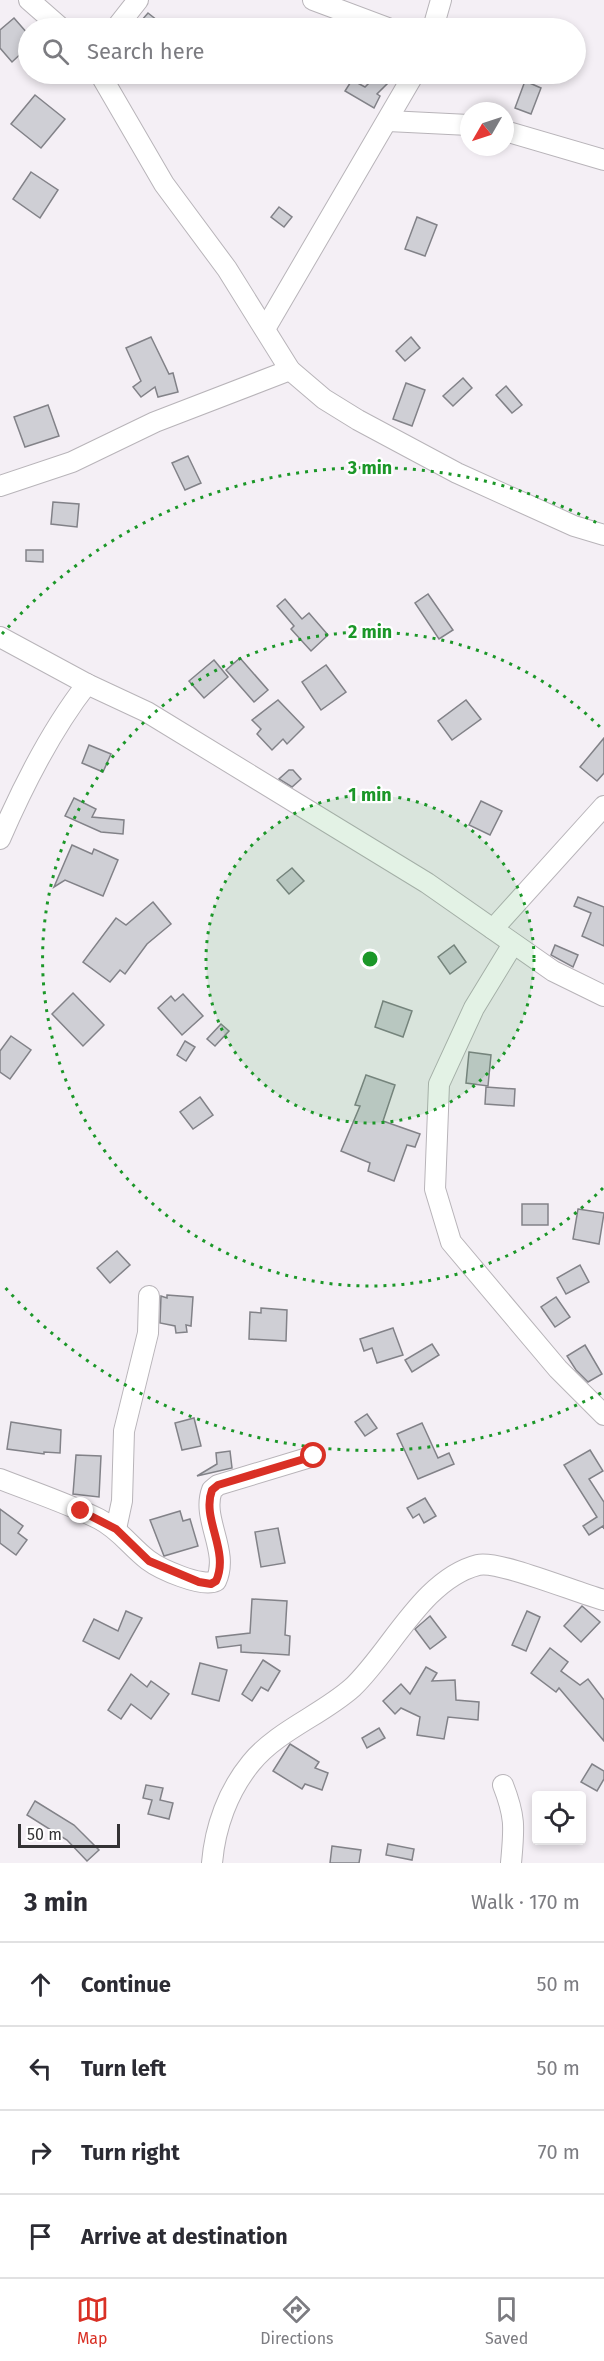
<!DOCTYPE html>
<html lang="en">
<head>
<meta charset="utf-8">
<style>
  :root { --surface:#fff; --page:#f7f7f7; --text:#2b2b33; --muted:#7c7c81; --line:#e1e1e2; --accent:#d93025 }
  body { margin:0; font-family:"Fira Sans",sans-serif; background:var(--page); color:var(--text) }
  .controls { position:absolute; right:18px; bottom:18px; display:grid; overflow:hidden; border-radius:6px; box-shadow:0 3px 9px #0003 }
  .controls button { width:54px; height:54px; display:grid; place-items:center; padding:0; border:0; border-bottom:2px solid var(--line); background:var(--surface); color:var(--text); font:30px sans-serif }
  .compass { position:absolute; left:460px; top:102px; width:54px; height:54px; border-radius:50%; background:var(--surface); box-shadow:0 3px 9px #0003; rotate:231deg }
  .scale { position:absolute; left:18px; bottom:15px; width:102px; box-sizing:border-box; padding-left:6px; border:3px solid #333234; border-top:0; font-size:16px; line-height:21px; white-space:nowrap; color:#333234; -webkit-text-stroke:4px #fffeff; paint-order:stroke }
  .stop { position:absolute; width:18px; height:18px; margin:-14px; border:4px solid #d93025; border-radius:50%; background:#fff }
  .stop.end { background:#d93025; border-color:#fff; box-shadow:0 2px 6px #0008 }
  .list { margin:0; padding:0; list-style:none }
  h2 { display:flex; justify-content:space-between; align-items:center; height:78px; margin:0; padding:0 24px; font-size:26px }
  h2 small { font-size:20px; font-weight:400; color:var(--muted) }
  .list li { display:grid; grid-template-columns:39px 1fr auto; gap:18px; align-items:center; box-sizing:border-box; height:84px; padding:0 24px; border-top:2px solid var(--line) }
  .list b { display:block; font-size:22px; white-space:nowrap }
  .list em { font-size:20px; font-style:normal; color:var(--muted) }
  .icon { flex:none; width:33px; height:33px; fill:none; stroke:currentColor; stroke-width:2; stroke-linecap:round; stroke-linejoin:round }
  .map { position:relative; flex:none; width:604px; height:1863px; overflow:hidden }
  .search { position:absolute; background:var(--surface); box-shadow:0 3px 9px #0003; left:18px; right:18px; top:18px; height:66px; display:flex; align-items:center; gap:15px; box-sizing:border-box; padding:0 21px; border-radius:33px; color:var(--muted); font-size:22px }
  .sheet { height:414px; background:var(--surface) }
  nav { display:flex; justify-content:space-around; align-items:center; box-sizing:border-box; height:84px; border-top:2px solid var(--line); background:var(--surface); font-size:16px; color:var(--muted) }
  nav a { display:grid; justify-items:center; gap:3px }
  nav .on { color:var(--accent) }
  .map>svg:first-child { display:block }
  .building { fill:#cfcfd5; stroke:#828288; stroke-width:1.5 }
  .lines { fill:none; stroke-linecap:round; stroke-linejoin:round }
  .minor-casing { stroke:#b8b4b9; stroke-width:22 }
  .minor { stroke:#fff; stroke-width:20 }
  .route { stroke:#d93025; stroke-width:8 }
  .ring { fill:none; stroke:#1b9728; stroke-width:3; stroke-dasharray:3 6 }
  .centre { fill:#1b9728; stroke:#fffeff; stroke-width:3 }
  .ring-label { font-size:18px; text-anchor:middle; font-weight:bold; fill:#1b9728; stroke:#fffeff; stroke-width:4.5; stroke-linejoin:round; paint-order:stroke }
</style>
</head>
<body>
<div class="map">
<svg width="604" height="1863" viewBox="0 0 604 1863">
  <rect width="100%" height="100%" fill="#f4eff5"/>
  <g class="building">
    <path d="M148 13 167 28H135Z"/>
    <path d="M14 18 28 34V47L12 62 0 48V30Z"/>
    <path d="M378 74H382L390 81 377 94 380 96 374 108 345 91 352 80 365 87Z"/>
    <path d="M525 81 541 88 531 114 515 108Z"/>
    <path d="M35 95 65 119 41 148 11 124Z"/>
    <path d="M31 172 58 190 40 218 13 199Z"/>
    <path d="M279 207 292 217 284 227 271 217Z"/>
    <path d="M417 217 437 225 425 256 405 249Z"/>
    <path d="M151 337 169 374 173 373 178 392 158 397 155 387 141 397 133 387 141 381 126 348Z"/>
    <path d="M411 337 420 348 405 361 396 351Z"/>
    <path d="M463 378 472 388 453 406 443 396Z"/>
    <path d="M406 383 425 390 412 426 393 419Z"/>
    <path d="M506 386 522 405 512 413 496 395Z"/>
    <path d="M48 405 59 436 25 447 14 417Z"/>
    <path d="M188 456 201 483 185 490 172 463Z"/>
    <path d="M53 502 79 504 77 527 51 524Z"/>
    <path d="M26 550H43V562L26 561Z"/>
    <path d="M428 594 453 630 439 639 415 603Z"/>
    <path d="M285 599 302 619 309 613 328 635 311 651 291 629 294 626 277 606Z"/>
    <path d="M240 658 268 690 254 702 226 670Z"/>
    <path d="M214 660 228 677 204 698 189 681Z"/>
    <path d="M326 665 346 692 321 710 302 682Z"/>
    <path d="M278 700 304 727 287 744 283 739 272 750 257 734 261 729 252 720Z"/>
    <path d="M466 700 481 719 452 740 438 721Z"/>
    <path d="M604 738V773L597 781 580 767Z"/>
    <path d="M89 745 111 754 103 772 82 763Z"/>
    <path d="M289 770H293L301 779 292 787 279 779Z"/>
    <path d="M74 798 96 809 92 817 124 820 123 834 101 832 65 816Z"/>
    <path d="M481 801 502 811 490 835 469 825Z"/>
    <path d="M72 845 92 854 94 849 118 860 103 896 65 880 54 887Z"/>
    <path d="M292 868 304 881 289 894 277 880Z"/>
    <path d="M578 897 604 907V946L582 936 591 913 574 906Z"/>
    <path d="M153 902 171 924 147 944 125 974 120 970 110 982 83 962 116 918 126 925Z"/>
    <path d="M454 945 466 962 450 974 438 957Z"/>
    <path d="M555 945 578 955 573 967 551 955Z"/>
    <path d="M73 993 104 1025 83 1046 52 1014Z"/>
    <path d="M183 994 203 1016 182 1035 158 1008 171 996 175 1001Z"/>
    <path d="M383 1001 412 1011 403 1037 375 1027Z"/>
    <path d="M221 1024 229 1031 215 1046 207 1039Z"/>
    <path d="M11 1036 31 1050 10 1079 0 1072V1051Z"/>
    <path d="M185 1041 195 1047 186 1061 177 1055Z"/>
    <path d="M469 1052 491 1055 488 1086 466 1083Z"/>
    <path d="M366 1075 395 1085 383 1121 420 1134 415 1147 407 1145 394 1181 368 1171 370 1163 341 1151 360 1106 355 1105Z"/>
    <path d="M486 1087 515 1089 514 1106 485 1104Z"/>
    <path d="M200 1097 213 1115 193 1129 180 1112Z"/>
    <rect x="522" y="1204" width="26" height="21"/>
    <path d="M578 1209 604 1213 599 1244 573 1239Z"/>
    <path d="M117 1251 130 1265 110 1283 97 1268Z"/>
    <path d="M580 1265 589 1282 566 1294 557 1278Z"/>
    <path d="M167 1295 193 1297 191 1326 186 1325 187 1332 176 1333 175 1326 160 1323 161 1296 167 1298Z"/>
    <path d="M556 1297 570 1317 555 1327 541 1307Z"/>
    <path d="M261 1308 287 1310 286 1341 249 1339 250 1312 261 1313Z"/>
    <path d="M393 1328 403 1355 377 1363 372 1348 364 1351 360 1339Z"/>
    <path d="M432 1344 439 1355 412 1372 405 1360Z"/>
    <path d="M585 1345 602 1374 588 1382 576 1370 567 1356Z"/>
    <path d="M367 1414 377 1428 365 1436 355 1422Z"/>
    <path d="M194 1418 201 1446 182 1450 175 1423Z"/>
    <path d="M11 1422 61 1430 60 1453 44 1452V1454L7 1449Z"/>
    <path d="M422 1423 438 1458 449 1453 454 1464 418 1479 397 1434Z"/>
    <path d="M590 1450 603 1471 589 1479 604 1502V1529L603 1526 589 1535 583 1526 597 1517 564 1465Z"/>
    <path d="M230 1451 232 1468 197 1476 217 1464 216 1453Z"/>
    <path d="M76 1455 101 1456 99 1497 73 1494Z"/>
    <path d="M425 1498 436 1516 424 1523 419 1514 413 1518 407 1508Z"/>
    <path d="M0 1509 23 1526 18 1533 27 1540 16 1555 0 1543Z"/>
    <path d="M180 1511 183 1521 190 1519 198 1546 164 1556 150 1520Z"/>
    <path d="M278 1528 285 1563 261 1567 255 1532Z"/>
    <path d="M252 1599 287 1601 285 1635 290 1636 289 1655 241 1652V1645L218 1648 216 1637 250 1633Z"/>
    <path d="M582 1606 600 1622 581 1642 564 1626Z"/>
    <path d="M126 1611 142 1618 119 1659 83 1641 94 1619 118 1631Z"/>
    <path d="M527 1611 540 1617 526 1651 512 1645Z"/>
    <path d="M430 1616 446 1637 430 1649 415 1629Z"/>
    <path d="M550 1648 568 1662 561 1671 580 1685 588 1679 604 1700V1741L559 1688 556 1692 531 1673Z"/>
    <path d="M263 1660 280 1671 268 1691 261 1687 252 1701 242 1694Z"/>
    <path d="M200 1663 227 1670 219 1701 192 1694Z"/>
    <path d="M426 1667 437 1673 432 1681 455 1680 456 1700 479 1702 478 1720 448 1717 444 1739 417 1735 420 1717 401 1708 395 1714 383 1701 401 1684 410 1694Z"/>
    <path d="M131 1674 147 1687 151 1681 169 1694 151 1719 131 1704 121 1719 108 1710Z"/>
    <path d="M379 1728 385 1738 367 1748 362 1738Z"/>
    <path d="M290 1744 319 1762 315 1768 328 1773 322 1790 305 1784 302 1789 273 1771Z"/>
    <path d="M592 1764 604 1771V1779L597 1791 581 1782Z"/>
    <path d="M146 1785 163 1788 160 1800 173 1803 169 1819 148 1814 152 1800 143 1798Z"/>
    <path d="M35 1801 74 1825 99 1850 87 1861 67 1840 27 1815Z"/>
    <path d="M388 1844 414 1849 412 1860 386 1855Z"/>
    <path d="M332 1846 361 1850 359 1863H330Z"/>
  </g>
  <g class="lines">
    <g class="minor-casing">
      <g id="minor">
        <path d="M29 0 61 28"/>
        <path d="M313 0 388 28"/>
        <path d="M116 28 138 0"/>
        <path d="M433 28 441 0"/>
        <path d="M100 74 164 184 227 269 290 370 324 399 358 420 457 473 574 526 604 535"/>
        <path d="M388 121 469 125"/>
        <path d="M505 131 604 160"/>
        <path d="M265 329 414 74"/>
        <path d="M0 486 72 462 155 422 290 370"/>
        <path d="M0 637 87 684 147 712 427 883 553 971 604 996"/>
        <path d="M0 839C23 786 51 730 87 684"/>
        <path d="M493 929 604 806"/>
        <path d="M513 944 474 1008 439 1084 435 1189 451 1242 558 1369 604 1415"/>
        <path d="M0 1479C33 1492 67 1503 99 1519 119 1529 130 1546 148 1560 160 1569 202 1588 216 1581 230 1551 201 1519 212 1490L218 1485 314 1456"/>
        <path d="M116 1529 122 1501 124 1431 148 1333 149 1296"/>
        <path d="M503 1785C516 1818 514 1829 511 1863"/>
        <path d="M212 1863C215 1827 228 1791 251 1763 278 1730 322 1715 353 1687 391 1651 423 1579 478 1565 499 1560 577 1593 604 1600"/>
      </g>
    </g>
    <use href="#minor" class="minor"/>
  </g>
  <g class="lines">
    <path class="route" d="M81 1511 116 1529 149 1561 199 1582 211 1584 216 1581C230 1551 201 1519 212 1490L218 1485 314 1456"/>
  </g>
  <circle cx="370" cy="959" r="164" fill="#1b9728" fill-opacity=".12"/>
  <g class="ring">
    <circle cx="370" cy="959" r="164"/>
    <path d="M603 1188A327 327 0 1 1 603 730"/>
    <path d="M601 1393A491 491 0 0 1 2 1284M2 634A491 491 0 0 1 601 525"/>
  </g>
  <circle cx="370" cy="959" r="9" class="centre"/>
  <g class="ring-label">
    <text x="370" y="474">3 min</text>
    <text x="370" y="638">2 min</text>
    <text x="370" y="801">1 min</text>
  </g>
</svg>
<div class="controls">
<button><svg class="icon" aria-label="locate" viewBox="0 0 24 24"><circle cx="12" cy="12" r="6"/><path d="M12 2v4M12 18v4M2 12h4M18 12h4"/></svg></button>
</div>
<svg class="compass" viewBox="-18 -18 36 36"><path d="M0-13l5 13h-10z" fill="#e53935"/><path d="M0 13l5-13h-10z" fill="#7c7c81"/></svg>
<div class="scale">50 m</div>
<div class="stop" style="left:314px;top:1456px"></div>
<div class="stop end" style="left:81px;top:1511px"></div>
<div class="search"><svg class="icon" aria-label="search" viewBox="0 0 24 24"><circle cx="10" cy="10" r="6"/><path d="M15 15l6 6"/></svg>Search here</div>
</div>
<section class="sheet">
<h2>3 min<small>Walk · 170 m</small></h2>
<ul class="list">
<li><svg class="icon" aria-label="ahead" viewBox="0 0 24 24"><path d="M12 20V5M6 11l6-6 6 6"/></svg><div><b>Continue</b></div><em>50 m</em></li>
<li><svg class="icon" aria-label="left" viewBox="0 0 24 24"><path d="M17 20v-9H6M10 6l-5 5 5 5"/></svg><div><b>Turn left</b></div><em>50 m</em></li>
<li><svg class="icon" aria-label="right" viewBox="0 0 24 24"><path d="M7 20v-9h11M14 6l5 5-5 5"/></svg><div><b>Turn right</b></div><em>70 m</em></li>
<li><svg class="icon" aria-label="arrive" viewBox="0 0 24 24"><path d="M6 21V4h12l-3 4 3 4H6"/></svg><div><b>Arrive at destination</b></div></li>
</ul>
</section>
<nav>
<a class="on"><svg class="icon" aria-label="map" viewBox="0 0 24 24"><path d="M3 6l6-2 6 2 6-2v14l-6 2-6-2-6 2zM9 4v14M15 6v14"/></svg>Map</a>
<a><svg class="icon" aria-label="directions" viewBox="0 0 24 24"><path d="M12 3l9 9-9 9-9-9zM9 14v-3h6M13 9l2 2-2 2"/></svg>Directions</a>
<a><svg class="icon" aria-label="saved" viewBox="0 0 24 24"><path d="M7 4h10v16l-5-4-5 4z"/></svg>Saved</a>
</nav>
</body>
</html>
